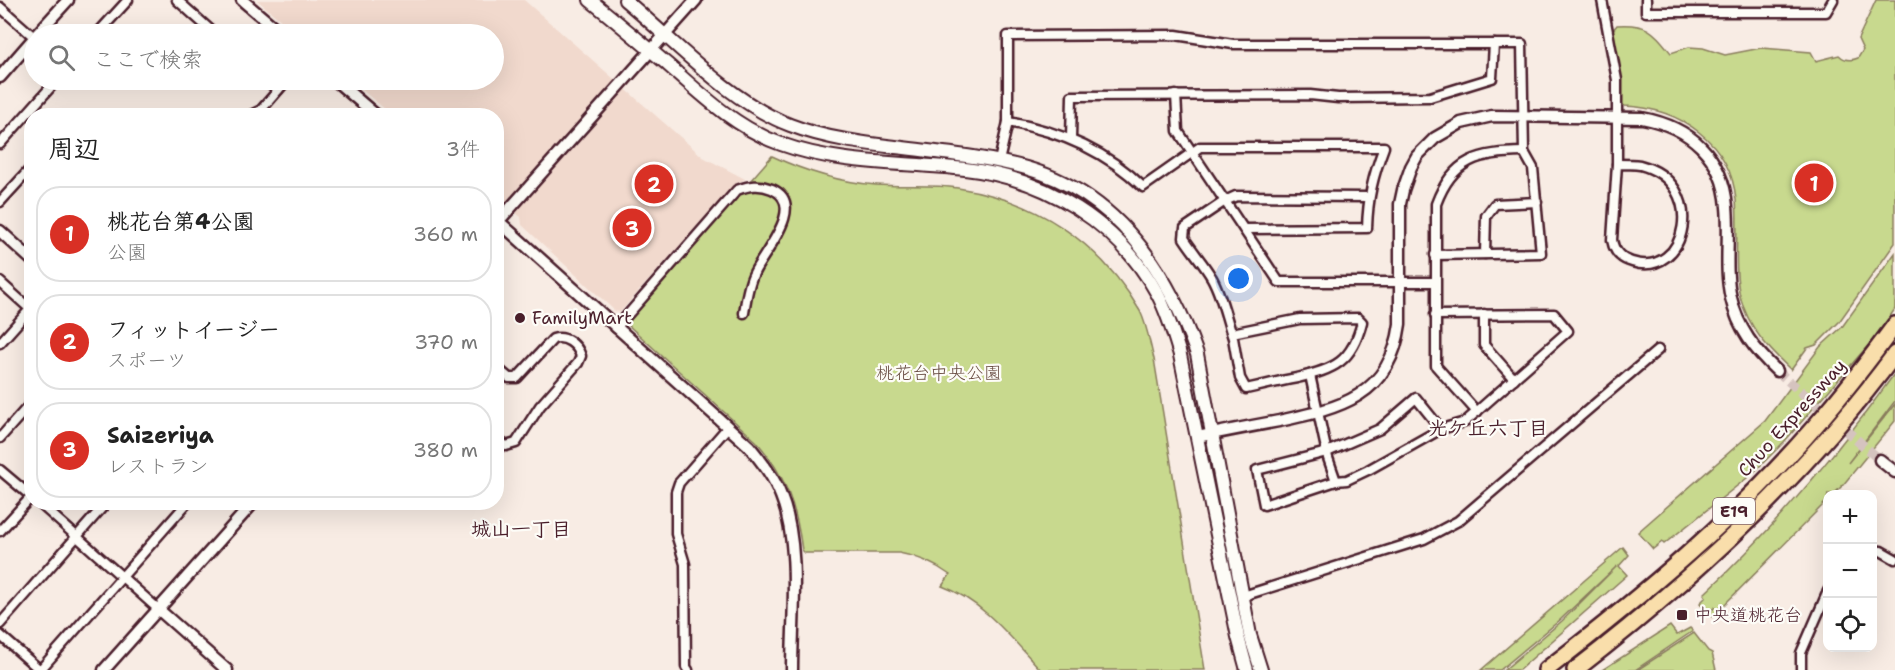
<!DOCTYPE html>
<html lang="ja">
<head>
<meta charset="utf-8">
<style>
  :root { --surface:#fff; --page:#f6f6f6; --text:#222; --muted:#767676; --line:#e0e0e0; --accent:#d93025 }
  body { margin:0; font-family:"Shantell Sans","Klee One",sans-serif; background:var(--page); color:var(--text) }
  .controls { position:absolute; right:18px; bottom:18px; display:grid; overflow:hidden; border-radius:12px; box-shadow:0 6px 24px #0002 }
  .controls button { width:54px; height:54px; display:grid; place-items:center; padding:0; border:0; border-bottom:2px solid var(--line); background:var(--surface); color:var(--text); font:30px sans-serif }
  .you { position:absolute; left:1239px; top:279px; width:21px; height:21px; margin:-15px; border:4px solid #fff; border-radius:50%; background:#1a73e8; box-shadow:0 0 0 9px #1a73e833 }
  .badge { display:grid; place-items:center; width:39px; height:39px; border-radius:50%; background:var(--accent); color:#fff; font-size:20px; font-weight:700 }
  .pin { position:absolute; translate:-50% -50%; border:3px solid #fff; box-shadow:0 2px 6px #0006 }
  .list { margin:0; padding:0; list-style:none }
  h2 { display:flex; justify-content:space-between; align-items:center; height:78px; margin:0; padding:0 24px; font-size:26px }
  h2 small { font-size:20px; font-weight:400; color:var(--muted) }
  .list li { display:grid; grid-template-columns:39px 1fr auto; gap:18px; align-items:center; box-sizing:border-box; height:96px; margin:0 12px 12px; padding:0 12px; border:2px solid var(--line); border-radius:24px }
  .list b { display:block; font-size:22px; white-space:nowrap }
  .list p { margin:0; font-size:20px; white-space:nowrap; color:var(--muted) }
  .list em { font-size:20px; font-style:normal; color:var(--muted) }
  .icon { flex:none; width:33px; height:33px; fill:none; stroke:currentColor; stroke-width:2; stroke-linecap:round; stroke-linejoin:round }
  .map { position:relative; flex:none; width:1895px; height:670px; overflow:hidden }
  .search { position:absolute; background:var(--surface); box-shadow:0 6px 24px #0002; left:24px; top:24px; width:480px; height:66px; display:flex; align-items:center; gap:15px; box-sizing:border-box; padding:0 21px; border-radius:33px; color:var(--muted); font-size:22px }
  .panel { position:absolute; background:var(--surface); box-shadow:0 6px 24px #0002; left:24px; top:108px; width:480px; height:402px; border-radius:24px }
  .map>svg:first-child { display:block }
  .built { fill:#f1d9cd }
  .green { fill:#c8d98e; stroke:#897c5c; stroke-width:1.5 }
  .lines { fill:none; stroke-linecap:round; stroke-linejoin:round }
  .tertiary-tunnel { stroke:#d5c3bf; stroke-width:10; stroke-dasharray:10 5; stroke-linecap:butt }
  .minor-casing { stroke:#4a1f2b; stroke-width:13 }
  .tertiary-casing { stroke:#4a1f2b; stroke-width:15 }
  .secondary-casing { stroke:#4a1f2b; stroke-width:16 }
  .motorway-casing { stroke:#4a1f2b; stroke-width:20 }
  .minor { stroke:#fdfcf7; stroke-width:8 }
  .tertiary { stroke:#fdfcf7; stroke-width:10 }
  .secondary { stroke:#fdfcf7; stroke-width:12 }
  .motorway { stroke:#f9deab; stroke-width:15 }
  .poi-dot { fill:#4a1f2b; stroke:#fdfcf7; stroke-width:2 }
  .labels { text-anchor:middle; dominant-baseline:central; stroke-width:4.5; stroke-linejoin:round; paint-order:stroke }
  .shield { fill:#fdfcf7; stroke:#806168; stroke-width:1.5 }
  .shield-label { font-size:16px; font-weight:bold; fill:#4a1f2b }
  .poi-label { font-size:18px; fill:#4a1f2b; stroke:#fdfcf7; text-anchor:start }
  .park-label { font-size:18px; fill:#6a4e44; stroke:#fdfcf7 }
  .street-label { font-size:18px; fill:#4a1f2b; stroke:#fdfcf7 }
  .neighbourhood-label { font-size:20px; font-weight:bold; fill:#4a1f2b; stroke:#fdfcf7 }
</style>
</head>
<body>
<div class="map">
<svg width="1895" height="670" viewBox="0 0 1895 670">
  <rect width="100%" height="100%" fill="#f8ece4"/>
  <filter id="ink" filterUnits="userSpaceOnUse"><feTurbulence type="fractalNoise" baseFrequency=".0167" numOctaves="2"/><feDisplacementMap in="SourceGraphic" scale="12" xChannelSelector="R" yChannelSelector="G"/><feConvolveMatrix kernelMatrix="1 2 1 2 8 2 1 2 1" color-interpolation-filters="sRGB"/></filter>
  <g filter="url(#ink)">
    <path class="built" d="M257 0H524L703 157 745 179 734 185 620 312 615 311 522 225 521 217 501 201H497L496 116 392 115 350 80H494V34H297Z"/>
    <g class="green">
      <path d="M1876 0H1895V243L1839 322 1816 345 1807 348 1791 370C1768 348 1748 328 1740 296 1733 265 1739 232 1736 200 1731 142 1679 108 1625 106L1622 104 1621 79 1613 30 1617 25C1648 23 1653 31 1671 53L1689 47 1703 48 1725 55 1761 48 1811 52 1816 61 1839 55C1845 61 1851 61 1858 58L1863 50 1858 39Z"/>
      <path d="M772 156C804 171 840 182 876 185 904 187 931 184 958 188 1036 200 1100 242 1140 311 1147 325 1150 344 1154 359L1205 670H1041C1012 639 983 601 942 586L950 575C935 564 917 556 899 553H805L802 550C796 505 786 476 756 441L628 325V320Z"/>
      <path d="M1895 253V309L1878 334 1784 442 1752 474 1664 544 1662 542 1653 549 1638 532 1765 421 1820 347 1842 327Z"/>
      <path d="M1895 373V401L1848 463 1895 404V421L1843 485 1834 494H1828L1827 501 1712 617 1708 614 1715 607 1708 613 1700 603 1706 597 1704 594C1776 527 1838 452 1895 373Z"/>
      <path d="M1623 547 1629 555 1619 566 1627 575 1519 670H1504L1562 621 1617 566 1560 620 1500 670H1481Z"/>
      <path d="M1670 626 1677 635 1690 628 1693 631 1635 670H1602Z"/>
      <path d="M1694 633 1708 651 1712 653 1716 670H1637Z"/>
    </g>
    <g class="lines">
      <path class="tertiary-tunnel" d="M1777 371 1880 460"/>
      <g class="minor-casing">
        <g id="minor">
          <path d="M177 0 215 34"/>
          <path d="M1602 0 1617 80V164"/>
          <path d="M1646 0V12H1826L1833 0"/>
          <path d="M0 7 34 37"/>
          <path d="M97 34 128 0"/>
          <path d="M266 80 278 90"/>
          <path d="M1176 95 1178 131 1279 282H1434"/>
          <path d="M249 116 261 110 287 80"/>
          <path d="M1008 122C1059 131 1105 150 1143 187L1200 147H1384C1373 176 1368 197 1367 228L1244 229"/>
          <path d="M1071 139 1072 96 1310 95 1338 98 1430 97 1492 78 1494 44"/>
          <path d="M0 144 57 80"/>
          <path d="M999 161 1008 122V36L1176 35 1233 44H1522L1524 152 1533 168 1541 253 1435 255"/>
          <path d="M1617 164C1624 164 1633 164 1640 165 1709 183 1687 280 1632 262 1621 259 1614 252 1612 240Z"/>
          <path d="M0 202 32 167"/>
          <path d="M1485 254 1486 216 1495 204 1537 202"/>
          <path d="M0 282 30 309"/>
          <path d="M1484 314V345L1514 379"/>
          <path d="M1435 315 1554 314 1568 331 1465 422 1441 429 1368 470 1347 480 1336 481 1264 505 1257 470 1327 452 1380 429 1416 398 1441 429"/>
          <path d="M616 328 737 190C750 185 760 184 772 189 808 205 763 253 754 273 748 284 746 300 744 313"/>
          <path d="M1232 333 1300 319 1358 318 1362 322C1352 362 1335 369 1297 378 1280 381 1263 385 1246 389L1240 378 1233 338C1226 318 1222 296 1212 278 1204 264 1193 252 1184 238L1185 228 1225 201 1236 196 1368 197"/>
          <path d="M0 343 32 307"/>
          <path d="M496 367 509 378H517L553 339C565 335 577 344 581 356L578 363 540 406 516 443 506 446 496 438"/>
          <path d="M1310 375 1328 458 1336 481"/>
          <path d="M1477 412 1436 366V204C1453 158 1479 153 1524 152"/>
          <path d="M0 438 32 402"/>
          <path d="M0 470 32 497"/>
          <path d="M38 502 158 609"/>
          <path d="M0 531 32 496"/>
          <path d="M1872 550 1881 551 1895 559"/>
          <path d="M1243 596 1424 539 1458 521 1658 350"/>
          <path d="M0 624 107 502"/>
          <path d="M0 635 40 670 188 502"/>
          <path d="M688 670 686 667 685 564 676 534V492L679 483 727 428"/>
          <path d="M1801 670V653L1828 591"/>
        </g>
      </g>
      <g class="tertiary-casing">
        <g id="tertiary">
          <path d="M242 0 282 34"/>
          <path d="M37 34 68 0"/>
          <path d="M0 77 34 38"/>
          <path d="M335 80 377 116"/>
          <path d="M496 219 749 446C762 462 774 477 781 496 801 546 792 617 792 670"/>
          <path d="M496 224 696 0"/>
          <path d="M0 231 32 260"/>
          <path d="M1198 437C1225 431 1252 426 1279 421 1340 408 1390 397 1400 324V204L1403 190 1411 167 1417 156 1435 138 1461 123 1492 116 1642 118C1690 127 1723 156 1727 207 1730 237 1724 268 1731 298 1738 329 1755 350 1777 371"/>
          <path d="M1880 460 1895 472"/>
          <path d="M158 609 227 670"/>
          <path d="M104 670 254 502"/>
        </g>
      </g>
      <g class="secondary-casing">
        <g id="secondary">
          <path d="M590 0C616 21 641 42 667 64 702 95 736 128 781 144 839 165 904 162 965 169 1046 178 1119 223 1158 295 1168 314 1174 335 1180 355L1238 637 1247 670"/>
          <path d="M625 0C674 41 731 103 790 125 834 142 882 145 928 151 961 155 994 159 1026 168 1117 194 1167 269 1197 354L1250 635 1261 670"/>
        </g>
      </g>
      <g class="motorway-casing">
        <g id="motorway">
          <path d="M1546 670C1642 596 1737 517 1816 425 1844 393 1870 359 1895 325"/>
          <path d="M1575 670C1693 579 1806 475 1895 354"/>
        </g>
      </g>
      <use href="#minor" class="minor"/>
      <use href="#tertiary" class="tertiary"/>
      <use href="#secondary" class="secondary"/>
      <use href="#motorway" class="motorway"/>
    </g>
  </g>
  <g class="poi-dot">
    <circle cx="520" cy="318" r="6"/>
    <rect x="1676" y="609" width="12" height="12" rx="3"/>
  </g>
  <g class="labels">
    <rect class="shield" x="1713" y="498" width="42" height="26" rx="4.5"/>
    <g class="shield-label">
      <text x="1734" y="511">E19</text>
    </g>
    <g class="poi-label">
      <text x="532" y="318">FamilyMart</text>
      <text x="1694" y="615">中央道桃花台</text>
    </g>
    <g class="park-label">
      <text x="939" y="373">桃花台中央公園</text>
    </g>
    <g class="street-label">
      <text transform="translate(1792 418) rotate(-48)">Chuo Expressway</text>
    </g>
    <g class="neighbourhood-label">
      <text x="1488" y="428">光ケ丘六丁目</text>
      <text x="521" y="529">城山一丁目</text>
    </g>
  </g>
</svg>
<div class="controls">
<button>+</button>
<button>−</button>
<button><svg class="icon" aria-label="locate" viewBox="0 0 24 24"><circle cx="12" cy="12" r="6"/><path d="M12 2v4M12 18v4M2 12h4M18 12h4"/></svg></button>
</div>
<div class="you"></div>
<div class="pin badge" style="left:1814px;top:183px">1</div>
<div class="pin badge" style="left:654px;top:184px">2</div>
<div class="pin badge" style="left:632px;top:228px">3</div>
<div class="search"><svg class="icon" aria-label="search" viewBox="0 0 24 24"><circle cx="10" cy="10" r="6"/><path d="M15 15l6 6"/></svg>ここで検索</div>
<section class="panel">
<h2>周辺<small>3件</small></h2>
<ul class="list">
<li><span class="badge">1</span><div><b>桃花台第4公園</b><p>公園</p></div><em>360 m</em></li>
<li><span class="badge">2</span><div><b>フィットイージー</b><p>スポーツ</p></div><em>370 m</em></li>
<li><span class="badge">3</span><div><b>Saizeriya</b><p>レストラン</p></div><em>380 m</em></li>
</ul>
</section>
</div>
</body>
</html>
